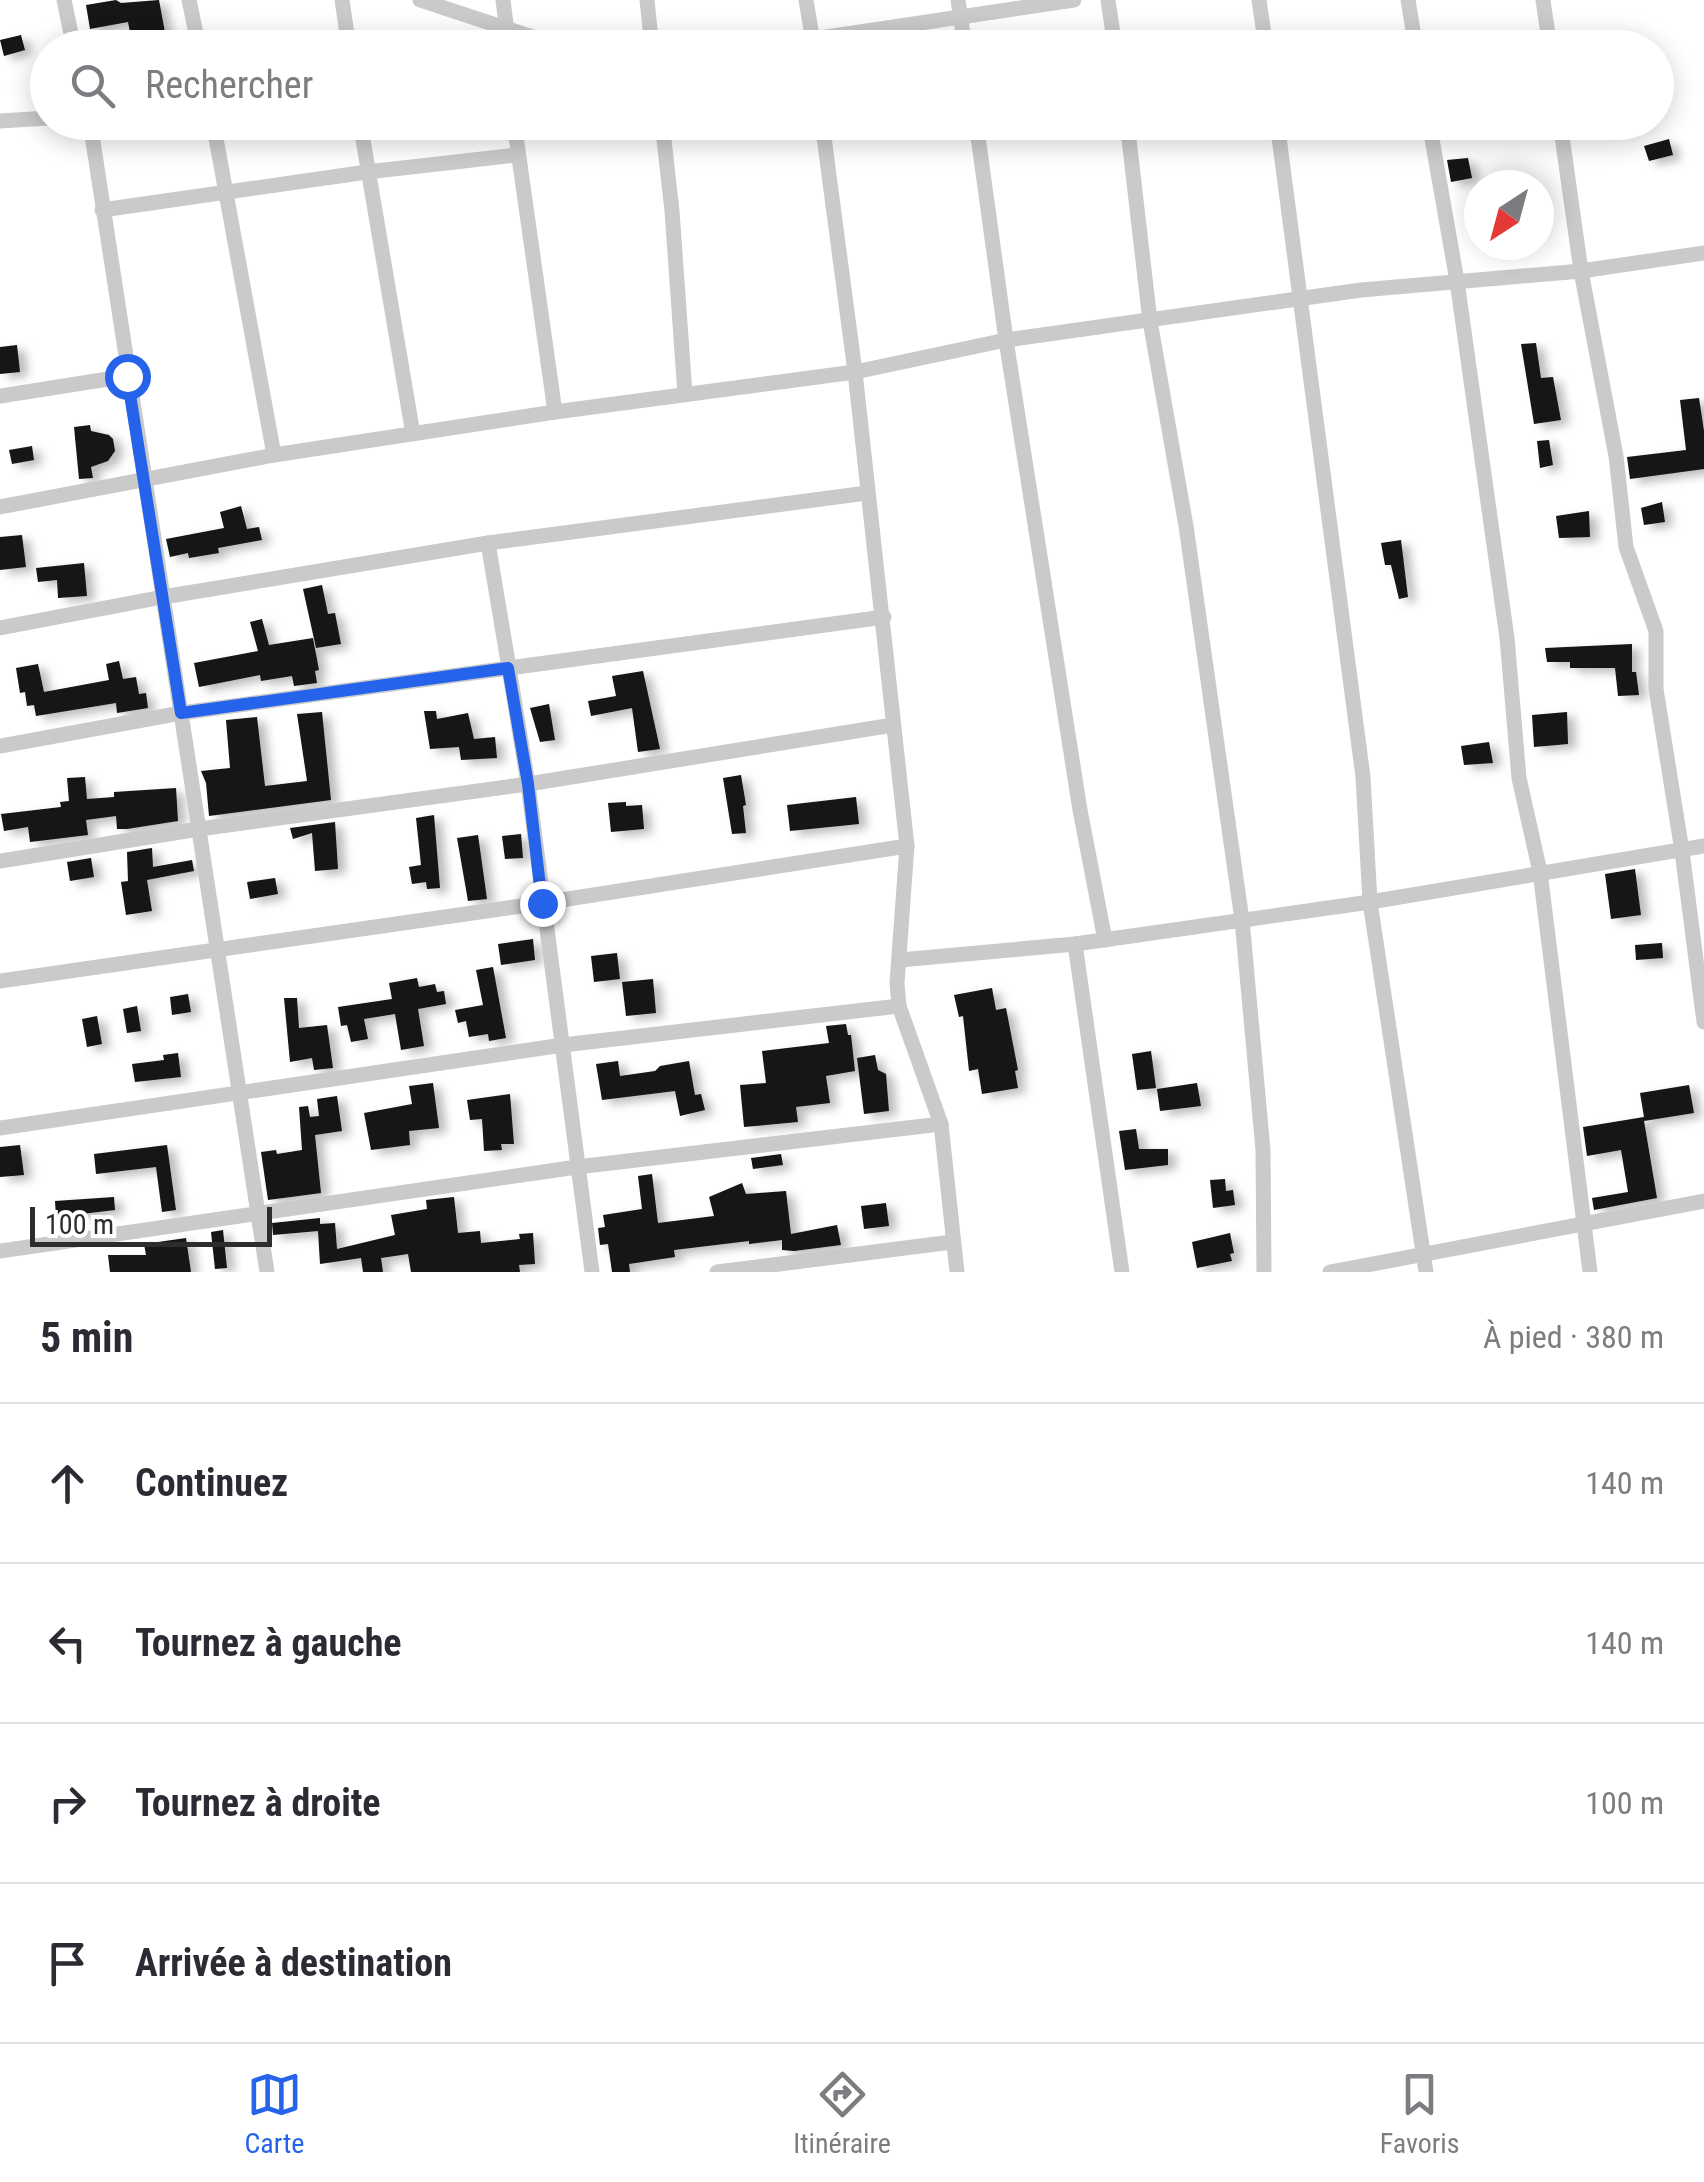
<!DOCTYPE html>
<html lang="fr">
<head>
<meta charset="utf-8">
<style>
  :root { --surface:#fff; --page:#f2f2f3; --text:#2b2b33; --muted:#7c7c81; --line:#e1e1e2; --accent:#2563eb }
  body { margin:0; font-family:"Roboto Condensed",sans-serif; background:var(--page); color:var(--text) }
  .compass { position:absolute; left:1464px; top:170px; width:90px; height:90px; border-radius:50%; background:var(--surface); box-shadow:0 5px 25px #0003; rotate:216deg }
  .scale { position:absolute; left:30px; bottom:25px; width:242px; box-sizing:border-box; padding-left:10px; border:5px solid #2d2d2d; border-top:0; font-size:28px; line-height:35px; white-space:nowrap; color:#2d2d2d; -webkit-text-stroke:8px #fff; paint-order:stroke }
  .stop { position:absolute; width:30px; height:30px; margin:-22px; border:8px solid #2563eb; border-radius:50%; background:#fff }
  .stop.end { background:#2563eb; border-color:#fff; box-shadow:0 2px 10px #0008 }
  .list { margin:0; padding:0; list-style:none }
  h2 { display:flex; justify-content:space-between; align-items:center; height:130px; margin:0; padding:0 40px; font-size:42px }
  h2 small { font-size:32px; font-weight:400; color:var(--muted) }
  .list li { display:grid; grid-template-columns:65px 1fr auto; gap:30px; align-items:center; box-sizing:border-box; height:160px; padding:0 40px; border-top:2px solid var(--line) }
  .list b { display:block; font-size:38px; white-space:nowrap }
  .list em { font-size:32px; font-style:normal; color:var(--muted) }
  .icon { flex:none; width:55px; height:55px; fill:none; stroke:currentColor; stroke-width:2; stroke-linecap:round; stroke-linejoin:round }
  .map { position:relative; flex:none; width:1704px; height:1272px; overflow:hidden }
  .search { position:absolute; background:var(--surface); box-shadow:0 5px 25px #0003; left:30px; right:30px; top:30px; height:110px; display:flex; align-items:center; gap:25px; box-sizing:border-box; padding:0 35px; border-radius:55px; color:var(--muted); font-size:38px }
  .sheet { height:770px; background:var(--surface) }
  nav { display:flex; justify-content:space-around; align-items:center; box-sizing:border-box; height:140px; border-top:2px solid var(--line); background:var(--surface); font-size:28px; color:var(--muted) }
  nav a { display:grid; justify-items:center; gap:5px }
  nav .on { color:var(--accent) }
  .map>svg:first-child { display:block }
  .building { fill:#141414; filter:url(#shadow) }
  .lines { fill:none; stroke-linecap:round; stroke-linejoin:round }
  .minor { stroke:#cacaca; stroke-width:15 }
  .route { stroke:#2563eb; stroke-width:12 }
</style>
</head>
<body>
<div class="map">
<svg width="1704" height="1272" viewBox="0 0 1704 1272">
  <defs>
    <filter id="shadow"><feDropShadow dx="8" dy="4.5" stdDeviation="5" flood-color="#0004"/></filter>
  </defs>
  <rect width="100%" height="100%" fill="#fff"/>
  <g class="building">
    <path d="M116 0 121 3 159 0 166 38 146 42V48H133L128 22 90 29 86 5Z"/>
    <path d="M21 35 25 50 4 56 0 40Z"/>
    <path d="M1669 139 1673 155 1649 161 1644 146Z"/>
    <path d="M1468 158 1472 178 1451 182 1447 160Z"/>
    <path d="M1536 343 1541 378 1553 377 1561 420 1534 424 1521 344Z"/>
    <path d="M17 345 20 372 0 374V347Z"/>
    <path d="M1699 398 1704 431V469L1630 479 1627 457 1686 450 1680 400Z"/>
    <path d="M90 425 91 431 109 435 113 439 115 451 108 461 91 467 93 478 79 479 74 427Z"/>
    <path d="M1549 440 1553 465 1540 468 1537 441Z"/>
    <path d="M32 446 34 460 12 464 9 450Z"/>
    <path d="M1662 502 1665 522 1644 525 1641 508Z"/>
    <path d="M241 506 247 529 259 527 262 540 218 548 219 553 189 558 188 553 170 557 166 539 224 528 220 512Z"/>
    <path d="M1589 511 1590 537 1559 538 1556 516Z"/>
    <path d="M22 535 26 567 0 570V537Z"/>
    <path d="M1401 540 1408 597 1399 599 1391 565H1385L1381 543Z"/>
    <path d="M84 563 87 596 58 598 57 580 38 582 36 568Z"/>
    <path d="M322 585 328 614 335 613 341 644 316 648 303 589Z"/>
    <path d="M262 619 269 645 313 638 319 670 315 671 317 683 294 686 292 676 261 681 260 675 199 687 194 663 258 651 250 622Z"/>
    <path d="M1632 644V672H1636L1639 695 1618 696 1615 668H1570V662H1547L1545 648Z"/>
    <path d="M119 661 123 679 136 677 139 694 146 693 148 708 117 713 116 703 36 716 34 705 27 706 25 692 20 693 16 668 38 664 44 692 109 680 106 664Z"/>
    <path d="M643 671 660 749 638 752 632 708 591 716 588 701 616 696 612 676Z"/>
    <path d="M549 704 555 740 540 742 530 708Z"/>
    <path d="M424 711H436L437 719 468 713 474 739 495 737 497 758 461 760 459 747 430 749Z"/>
    <path d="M322 712 331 800 209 816 206 783 201 771 230 768 226 720 257 717 265 786 307 781 297 714Z"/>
    <path d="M1567 712 1568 744 1534 747 1532 715Z"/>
    <path d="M1489 742 1493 763 1464 765 1461 746Z"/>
    <path d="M741 775 746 805 743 806 746 833 732 834 723 778Z"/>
    <path d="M85 777 87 799 114 797V792L176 788 178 821 127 829H117L116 816 86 820 88 835 30 842 28 827 4 831 1 814 61 807 60 802 69 801 67 778Z"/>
    <path d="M856 797 859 824 790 831 787 805Z"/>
    <path d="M626 802V806L642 805 644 829 611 832 608 803Z"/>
    <path d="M434 815 440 888 427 889 426 882 412 884 409 867 421 865 416 818Z"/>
    <path d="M335 822 338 869 315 871 312 833 293 839 290 828Z"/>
    <path d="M521 834 523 858 505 859 502 836Z"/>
    <path d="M478 835 487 899 468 901 457 838Z"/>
    <path d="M152 848 153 867 192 860 194 871 147 880 152 911 126 915 121 882 128 881 127 852Z"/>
    <path d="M91 858 94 877 70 881 67 862Z"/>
    <path d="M1635 869 1641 915 1611 919 1605 874Z"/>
    <path d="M275 878 278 894 250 899 247 882Z"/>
    <path d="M533 939 535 960 501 965 498 944Z"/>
    <path d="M1662 943 1663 958 1636 960 1635 945Z"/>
    <path d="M617 953 620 979 594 982 591 956Z"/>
    <path d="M493 967 506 1038 489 1041 488 1034 469 1037 466 1021 458 1023 455 1010 483 1005 476 970Z"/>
    <path d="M417 978 419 987 435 984 437 992 444 991 446 1004 418 1009 424 1046 401 1050 395 1014 364 1019 368 1039 351 1042 347 1025 341 1026 338 1007 392 999 389 983Z"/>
    <path d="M653 979 656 1013 626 1016 622 982Z"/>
    <path d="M992 988 996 1010 1006 1008 1018 1070 1015 1071 1018 1088 982 1094 978 1069 969 1071 963 1016 959 1017 954 995Z"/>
    <path d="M188 994 191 1012 172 1015 170 997Z"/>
    <path d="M284 998H297L299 1028 327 1025 333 1068 314 1070 312 1058 290 1062Z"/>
    <path d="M137 1006 141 1031 127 1033 123 1009Z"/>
    <path d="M97 1016 102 1044 87 1047 82 1019Z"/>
    <path d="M846 1024 848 1035H851L855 1071 826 1076 830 1103 796 1107 798 1122 744 1127 740 1085 766 1083 762 1051 829 1043 826 1026Z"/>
    <path d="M1151 1051 1156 1088 1137 1090 1132 1054Z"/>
    <path d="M178 1053 181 1077 135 1082 132 1064 164 1060 163 1055Z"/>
    <path d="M875 1055 878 1070 886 1074 889 1111 864 1114 857 1058Z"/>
    <path d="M618 1061 620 1076 655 1071 660 1066 689 1061 695 1095 701 1094 705 1110 680 1116 675 1091 602 1100 596 1064Z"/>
    <path d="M433 1083 439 1128 409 1131 410 1145 371 1150 364 1113 412 1104 409 1086Z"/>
    <path d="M1197 1083 1201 1106 1160 1111 1157 1089Z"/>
    <path d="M1689 1085 1694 1113 1644 1121 1657 1198 1594 1210 1592 1198 1628 1192 1621 1150 1587 1156 1583 1127 1644 1117 1640 1093Z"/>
    <path d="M510 1094 514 1144H501L502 1150 484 1151 482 1119 470 1120 467 1100Z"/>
    <path d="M337 1096 342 1131 315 1135 321 1193 268 1200 261 1152 276 1150 277 1154 302 1150 299 1107 308 1106 310 1117 319 1116 317 1099Z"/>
    <path d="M1136 1129 1139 1149H1168V1165L1125 1170 1119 1131Z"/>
    <path d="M20 1145 24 1175 0 1177V1147Z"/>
    <path d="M167 1145 176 1210 162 1212 156 1167 96 1174 94 1154Z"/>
    <path d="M781 1154 783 1165 753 1169 751 1158Z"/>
    <path d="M652 1174 658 1223 714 1216 709 1197 742 1183 746 1194 786 1191 791 1234 837 1225 841 1245 794 1251 782 1250V1240L749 1244V1241L674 1250 675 1257 629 1264 630 1272H612L608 1244 600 1245 598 1228 605 1227 603 1215 642 1209 638 1176Z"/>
    <path d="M1225 1179 1226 1191 1233 1190 1235 1205 1213 1208 1210 1180Z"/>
    <path d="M114 1197 115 1210 56 1217 55 1201Z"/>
    <path d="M454 1197 458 1233 480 1231 481 1243 520 1239 519 1234 533 1233 535 1264 519 1265 520 1272H411L408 1254 381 1258 383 1272H363L361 1258 320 1264 318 1231 273 1235 272 1223 320 1218V1224L335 1223 337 1249 395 1235 391 1215 427 1209 426 1200Z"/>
    <path d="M886 1203 889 1226 864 1229 861 1206Z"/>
    <path d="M223 1230 227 1268 215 1269 211 1232Z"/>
    <path d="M1230 1233 1234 1253 1230 1254 1232 1261 1197 1268 1192 1242Z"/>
    <path d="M186 1238 191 1272H110L108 1255H146L144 1244Z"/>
  </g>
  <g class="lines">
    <g class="minor">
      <path d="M64 0 74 48"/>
      <path d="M189 0 199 48"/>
      <path d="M342 0 349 48"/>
      <path d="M420 0 566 48"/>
      <path d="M503 0 509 48"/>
      <path d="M647 0 652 48"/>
      <path d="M806 0 814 48"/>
      <path d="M958 0 965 48"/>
      <path d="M1108 0 1115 48"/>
      <path d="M1259 0 1266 48"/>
      <path d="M1408 0 1416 48"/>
      <path d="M1543 0 1550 48"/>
      <path d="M813 39 1074 0"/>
      <path d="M0 121 48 118"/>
      <path d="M90 122 267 1272"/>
      <path d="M213 122 274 455"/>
      <path d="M360 122 413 434"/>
      <path d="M514 122 555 412"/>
      <path d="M662 122 672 211 685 394"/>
      <path d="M822 122 855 372 907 846 897 983 899 1006 941 1124 957 1272"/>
      <path d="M976 122 1006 340 1080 810 1105 940"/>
      <path d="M1127 122 1150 321 1186 526 1242 920 1263 1150 1264 1272"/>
      <path d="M1277 122 1363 777 1370 902 1426 1272"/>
      <path d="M1429 122 1457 281 1507 638 1519 778 1540 872 1590 1272"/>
      <path d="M1560 122 1581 271 1616 456 1626 547 1656 631V689L1682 851 1704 1022"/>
      <path d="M102 210 367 172 517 155"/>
      <path d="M0 396 127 376"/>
      <path d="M0 507 274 455 555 412 855 372 1006 340 1361 290 1581 271 1704 253"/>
      <path d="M488 543 509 668 884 617"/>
      <path d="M0 628 163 597 488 543 867 493"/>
      <path d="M0 746 181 713 509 668 528 784 592 1272"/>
      <path d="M0 861 199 829 528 784 893 725"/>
      <path d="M1075 944 1122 1272"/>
      <path d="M900 960 1075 944 1370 902 1704 846"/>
      <path d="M0 981 542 903 907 846"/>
      <path d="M0 1128 563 1045 899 1006"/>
      <path d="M0 1251 577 1167 941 1124"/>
      <path d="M717 1272 952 1242"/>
      <path d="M1330 1272 1704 1201"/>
    </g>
  </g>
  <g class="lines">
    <path class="route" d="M127 376 181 713 508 668 528 784 542 903"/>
  </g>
</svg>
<svg class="compass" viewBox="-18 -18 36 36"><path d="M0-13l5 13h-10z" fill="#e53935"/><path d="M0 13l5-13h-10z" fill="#7c7c81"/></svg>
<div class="scale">100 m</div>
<div class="stop" style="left:127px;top:376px"></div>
<div class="stop end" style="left:542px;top:903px"></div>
<div class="search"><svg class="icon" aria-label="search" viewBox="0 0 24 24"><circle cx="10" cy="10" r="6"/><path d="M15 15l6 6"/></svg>Rechercher</div>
</div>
<section class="sheet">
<h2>5 min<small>À pied · 380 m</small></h2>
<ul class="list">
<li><svg class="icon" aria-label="ahead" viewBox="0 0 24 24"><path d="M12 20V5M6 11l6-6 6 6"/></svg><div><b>Continuez</b></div><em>140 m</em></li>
<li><svg class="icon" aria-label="left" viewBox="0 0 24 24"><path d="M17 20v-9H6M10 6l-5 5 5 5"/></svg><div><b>Tournez à gauche</b></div><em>140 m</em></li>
<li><svg class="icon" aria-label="right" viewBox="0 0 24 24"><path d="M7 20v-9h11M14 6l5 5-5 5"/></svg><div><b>Tournez à droite</b></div><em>100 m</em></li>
<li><svg class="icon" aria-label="arrive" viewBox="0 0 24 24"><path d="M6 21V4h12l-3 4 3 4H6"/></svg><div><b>Arrivée à destination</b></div></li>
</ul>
</section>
<nav>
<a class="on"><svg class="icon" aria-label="map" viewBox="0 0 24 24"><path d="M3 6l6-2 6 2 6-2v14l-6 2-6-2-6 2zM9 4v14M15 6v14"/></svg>Carte</a>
<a><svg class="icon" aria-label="directions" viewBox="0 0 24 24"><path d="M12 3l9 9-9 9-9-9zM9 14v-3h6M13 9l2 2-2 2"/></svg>Itinéraire</a>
<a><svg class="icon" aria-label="saved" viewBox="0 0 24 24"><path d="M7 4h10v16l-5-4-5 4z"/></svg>Favoris</a>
</nav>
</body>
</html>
